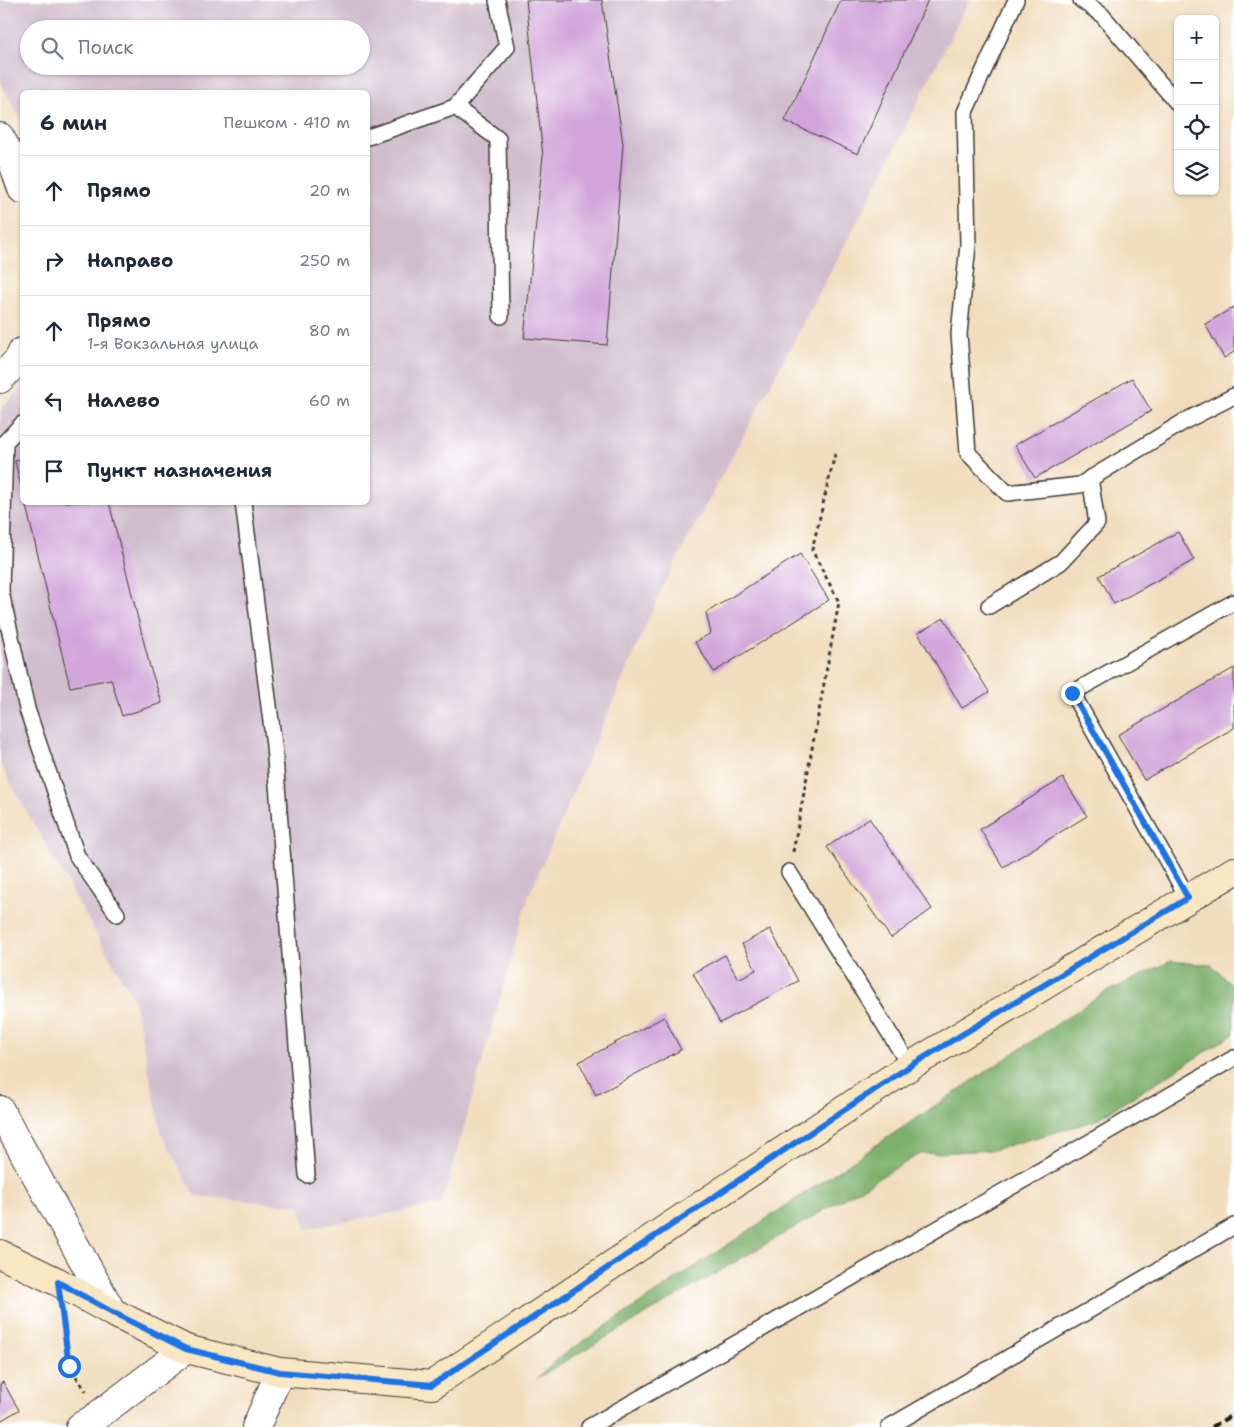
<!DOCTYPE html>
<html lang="ru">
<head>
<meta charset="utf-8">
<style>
  :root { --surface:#fff; --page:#f2f2f3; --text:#1f2937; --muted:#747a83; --line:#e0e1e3 }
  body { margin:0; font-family:"Shantell Sans",sans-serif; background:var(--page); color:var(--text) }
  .controls { position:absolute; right:15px; top:15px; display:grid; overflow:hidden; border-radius:8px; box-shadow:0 1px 4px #0004 }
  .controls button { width:45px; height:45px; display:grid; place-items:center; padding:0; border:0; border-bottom:1px solid var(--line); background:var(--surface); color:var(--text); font:25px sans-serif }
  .stop { position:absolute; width:15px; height:15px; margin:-11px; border:4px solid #1a73e8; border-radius:50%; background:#fff }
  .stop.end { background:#1a73e8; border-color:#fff; box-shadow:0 1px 5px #0008 }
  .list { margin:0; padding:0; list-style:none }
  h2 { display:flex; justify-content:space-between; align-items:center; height:65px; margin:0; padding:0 20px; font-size:21px }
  h2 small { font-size:16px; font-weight:400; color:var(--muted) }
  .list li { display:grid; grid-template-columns:32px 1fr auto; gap:15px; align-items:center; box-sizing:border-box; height:70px; padding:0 20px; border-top:1px solid var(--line) }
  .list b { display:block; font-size:19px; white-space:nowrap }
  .list p { margin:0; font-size:16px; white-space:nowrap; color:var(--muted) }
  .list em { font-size:16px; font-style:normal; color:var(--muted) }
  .icon { flex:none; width:28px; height:28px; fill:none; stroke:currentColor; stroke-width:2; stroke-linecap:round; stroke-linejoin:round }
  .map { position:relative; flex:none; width:1234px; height:1427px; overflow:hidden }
  .search { position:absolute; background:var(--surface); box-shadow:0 1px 4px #0004; left:20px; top:20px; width:350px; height:55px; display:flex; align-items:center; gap:12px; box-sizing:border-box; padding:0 18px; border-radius:28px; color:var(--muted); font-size:19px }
  .panel { position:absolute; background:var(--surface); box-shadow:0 1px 4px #0004; left:20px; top:90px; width:350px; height:415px; border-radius:8px }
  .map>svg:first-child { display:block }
  .industrial { fill:#d0bdcd; fill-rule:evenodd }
  .forest { fill:#7baf6b; stroke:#4c6644 }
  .building { fill:#d2a6da }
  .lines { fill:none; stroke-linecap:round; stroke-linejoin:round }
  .lane-casing { stroke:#3c3934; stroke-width:18 }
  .street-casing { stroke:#3c3934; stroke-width:30 }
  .secondary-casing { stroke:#3c3934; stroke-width:30 }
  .path { stroke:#3c3934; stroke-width:3; stroke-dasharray:4 4; stroke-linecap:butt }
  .lane { stroke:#fff; stroke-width:15 }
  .street { stroke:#fff; stroke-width:28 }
  .secondary { stroke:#f9e7c3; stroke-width:28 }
  .rail { stroke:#1c1c1c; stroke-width:4; stroke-dasharray:8 4; stroke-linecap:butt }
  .route { stroke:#1a73e8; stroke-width:6 }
</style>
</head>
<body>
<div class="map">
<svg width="1234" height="1427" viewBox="0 0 1234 1427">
  <rect width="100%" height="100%" fill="#fff"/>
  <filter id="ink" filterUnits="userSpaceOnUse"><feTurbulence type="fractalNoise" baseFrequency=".02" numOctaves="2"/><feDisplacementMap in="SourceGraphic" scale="10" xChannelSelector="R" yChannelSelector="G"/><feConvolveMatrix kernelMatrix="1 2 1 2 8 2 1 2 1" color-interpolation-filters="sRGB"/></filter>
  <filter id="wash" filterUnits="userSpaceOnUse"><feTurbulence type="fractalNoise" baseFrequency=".0096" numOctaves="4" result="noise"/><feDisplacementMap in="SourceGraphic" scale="20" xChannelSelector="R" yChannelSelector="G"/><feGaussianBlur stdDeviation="1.12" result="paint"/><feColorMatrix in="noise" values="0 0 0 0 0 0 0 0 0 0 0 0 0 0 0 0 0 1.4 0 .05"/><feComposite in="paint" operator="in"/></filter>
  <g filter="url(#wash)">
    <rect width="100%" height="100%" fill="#f1ddbd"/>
    <path class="industrial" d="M0 0H969L872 194 662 588 529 895 442 1204 306 1229 301 1206 195 1196 162 1135 134 1000 0 764V411L22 386V502H368V92H22V122L0 81ZM29 29H361V66H29Z"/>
    <path class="forest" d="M1171 961 1212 965 1234 987V1034L1094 1121 993 1150 920 1154 537 1378 560 1357 1102 994Z"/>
    <g id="blocks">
      <g class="building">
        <path d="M526 0H602L623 144 607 345 524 338 543 156Z"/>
        <path d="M841 0H928L858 154 785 121Z"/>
        <path d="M1234 307V352L1224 358 1205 324Z"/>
        <path d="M1132 378 1151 411 1035 478 1015 445Z"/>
        <path d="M22 459V491L15 461Z"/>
        <path d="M25 502H109L150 667 162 703 122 716 111 679 70 687Z"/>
        <path d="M1178 532 1194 560 1114 604 1099 576Z"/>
        <path d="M800 554 829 600 714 672 695 642 711 633 706 613Z"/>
        <path d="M944 618 989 692 962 708 918 633Z"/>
        <path d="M1234 668V728L1144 780 1118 735Z"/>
        <path d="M1063 778 1087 816 1003 867 980 829Z"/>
        <path d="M869 818 932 909 891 938 827 847Z"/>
        <path d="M770 929 798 981 720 1023 693 973 725 955 738 979 756 970 742 944Z"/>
        <path d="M664 1017 681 1050 596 1095 579 1062Z"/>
        <path d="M3 1382 19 1410 0 1421V1384Z"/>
      </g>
    </g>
  </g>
  <g filter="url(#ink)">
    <use href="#blocks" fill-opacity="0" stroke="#3c3934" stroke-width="1"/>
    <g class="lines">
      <g class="lane-casing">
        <g id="lane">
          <path d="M1016 0 965 112 968 245 959 334 968 453 1007 493 1080 485 1185 421 1234 396"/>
          <path d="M1081 0 1102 15 1178 104"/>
          <path d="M455 107 507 47 497 0"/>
          <path d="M368 137 455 107 498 139 501 316"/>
          <path d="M22 424 5 442 1 592 27 709 77 856 117 914"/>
          <path d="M243 502 274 745 307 1175"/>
          <path d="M989 606 1061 562 1097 523 1090 478"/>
          <path d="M789 872 910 1066"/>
          <path d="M1188 898 1072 693 1234 602"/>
          <path d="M589 1427 1064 1157 1234 1058"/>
          <path d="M889 1427 1234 1226"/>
        </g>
      </g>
      <g class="street-casing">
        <g id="street">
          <path d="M0 137 11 157 22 189"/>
          <path d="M0 379 19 359 22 352"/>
          <path d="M0 1110 112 1312"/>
          <path d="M80 1427 93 1419 186 1349"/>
          <path d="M256 1427 280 1372"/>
        </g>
      </g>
      <g class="secondary-casing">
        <path id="secondary" d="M0 1254 58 1282 112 1312 186 1349 280 1372 432 1385 910 1066 1234 871"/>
      </g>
      <g class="path">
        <path d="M793 852 839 602 812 550 836 450"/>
        <path d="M62 1315 69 1366 86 1391"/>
      </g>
      <use href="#lane" class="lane"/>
      <use href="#street" class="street"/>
      <use href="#secondary" class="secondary"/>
      <path class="rail" d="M1212 1427 1234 1414"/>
    </g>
  </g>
  <g class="lines" filter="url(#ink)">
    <path class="route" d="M69 1366 58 1282 112 1312 186 1349 280 1372 432 1385 910 1066 1188 898 1072 693"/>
  </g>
</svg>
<div class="controls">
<button>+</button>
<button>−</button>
<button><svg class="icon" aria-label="locate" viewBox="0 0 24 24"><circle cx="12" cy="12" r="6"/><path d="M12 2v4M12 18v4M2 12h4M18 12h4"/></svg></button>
<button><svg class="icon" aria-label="layers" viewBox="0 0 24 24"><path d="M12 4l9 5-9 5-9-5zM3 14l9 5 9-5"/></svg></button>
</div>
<div class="stop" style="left:69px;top:1366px"></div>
<div class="stop end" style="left:1072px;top:693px"></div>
<div class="search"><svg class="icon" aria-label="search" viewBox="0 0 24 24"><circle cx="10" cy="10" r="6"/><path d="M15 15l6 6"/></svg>Поиск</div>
<section class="panel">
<h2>6 мин<small>Пешком · 410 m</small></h2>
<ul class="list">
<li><svg class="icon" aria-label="ahead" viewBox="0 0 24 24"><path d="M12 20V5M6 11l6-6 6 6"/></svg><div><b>Прямо</b></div><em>20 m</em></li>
<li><svg class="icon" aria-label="right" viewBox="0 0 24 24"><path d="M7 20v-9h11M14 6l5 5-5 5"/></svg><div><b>Направо</b></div><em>250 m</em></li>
<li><svg class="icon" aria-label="ahead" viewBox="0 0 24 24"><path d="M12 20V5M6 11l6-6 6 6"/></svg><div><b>Прямо</b><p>1-я Вокзальная улица</p></div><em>80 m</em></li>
<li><svg class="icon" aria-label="left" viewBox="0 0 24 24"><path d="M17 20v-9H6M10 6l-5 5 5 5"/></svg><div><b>Налево</b></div><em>60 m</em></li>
<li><svg class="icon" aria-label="arrive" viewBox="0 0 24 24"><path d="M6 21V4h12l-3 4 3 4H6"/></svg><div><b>Пункт назначения</b></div></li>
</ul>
</section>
</div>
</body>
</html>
